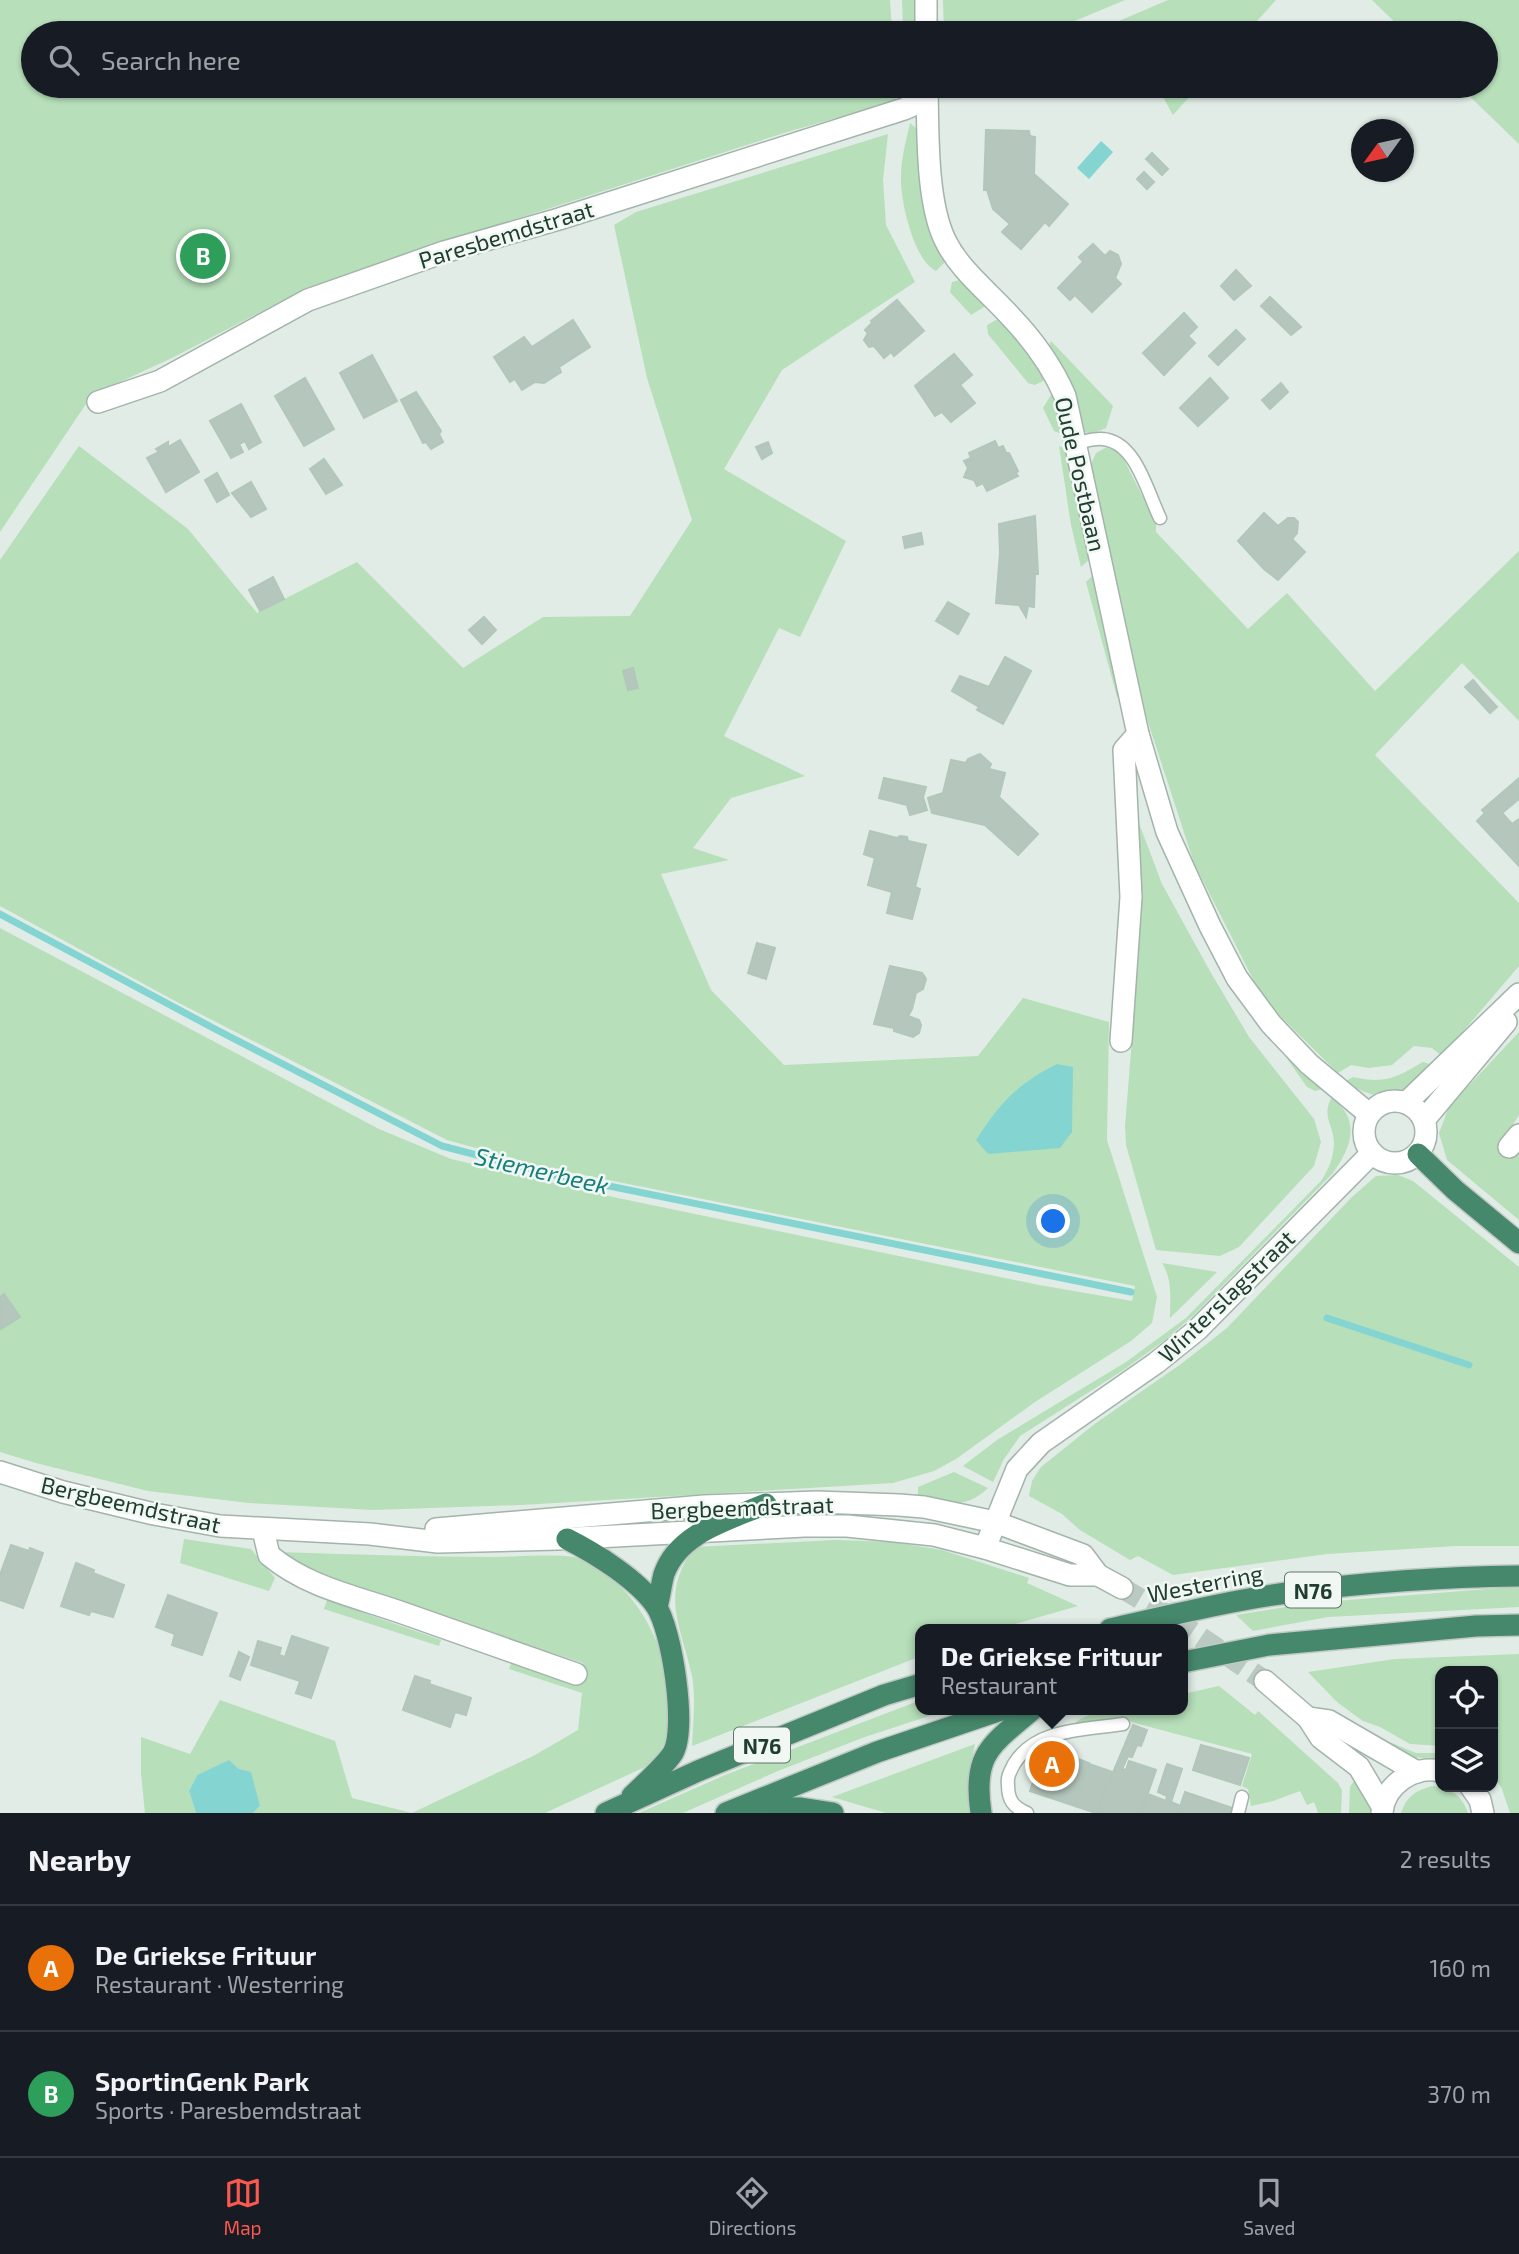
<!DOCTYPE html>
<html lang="en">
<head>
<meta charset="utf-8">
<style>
  :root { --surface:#171b24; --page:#20242c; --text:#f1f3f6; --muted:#9ea1a6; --line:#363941; --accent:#fb584f }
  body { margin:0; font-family:"Exo 2",sans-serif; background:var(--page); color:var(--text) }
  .controls { position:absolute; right:21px; bottom:21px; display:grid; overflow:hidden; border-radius:14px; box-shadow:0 2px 5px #0004 }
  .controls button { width:63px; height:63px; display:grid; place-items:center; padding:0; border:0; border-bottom:2px solid var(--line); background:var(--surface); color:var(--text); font:35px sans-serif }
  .compass { position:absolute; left:1351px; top:119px; width:63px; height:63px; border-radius:50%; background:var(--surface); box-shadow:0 2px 5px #0004; rotate:237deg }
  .you { position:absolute; left:1054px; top:1222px; width:24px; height:24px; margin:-18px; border:5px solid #fff; border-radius:50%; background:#1a73e8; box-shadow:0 0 0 10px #1a73e833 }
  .badge { display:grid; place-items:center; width:46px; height:46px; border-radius:50%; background:var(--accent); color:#fff; font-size:23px; font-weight:700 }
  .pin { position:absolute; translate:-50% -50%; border:4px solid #fff; box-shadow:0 2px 7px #0006 }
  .popup { position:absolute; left:915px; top:1624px; width:273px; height:91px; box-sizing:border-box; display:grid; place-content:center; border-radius:14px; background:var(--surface); filter:drop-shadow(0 2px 5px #0005); font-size:23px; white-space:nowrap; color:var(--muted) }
  .popup b { font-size:26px; color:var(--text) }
  .popup::after { content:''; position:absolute; left:50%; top:100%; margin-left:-14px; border:14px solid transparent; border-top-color:var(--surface) }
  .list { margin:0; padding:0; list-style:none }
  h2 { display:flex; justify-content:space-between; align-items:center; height:91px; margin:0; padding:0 28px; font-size:30px }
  h2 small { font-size:23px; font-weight:400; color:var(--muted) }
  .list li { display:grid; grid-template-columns:46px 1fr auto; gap:21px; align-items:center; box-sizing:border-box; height:126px; padding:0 28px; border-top:2px solid var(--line) }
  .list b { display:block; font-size:26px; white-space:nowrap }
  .list p { margin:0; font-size:23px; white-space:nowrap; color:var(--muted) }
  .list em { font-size:23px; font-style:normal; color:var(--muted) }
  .icon { flex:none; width:38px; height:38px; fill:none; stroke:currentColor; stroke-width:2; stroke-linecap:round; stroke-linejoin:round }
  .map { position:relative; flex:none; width:1519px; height:1813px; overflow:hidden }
  .search { position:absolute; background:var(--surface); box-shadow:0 2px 5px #0004; left:21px; right:21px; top:21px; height:77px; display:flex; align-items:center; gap:18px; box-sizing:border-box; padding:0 24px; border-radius:38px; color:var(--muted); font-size:26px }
  .sheet { height:343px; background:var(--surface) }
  nav { display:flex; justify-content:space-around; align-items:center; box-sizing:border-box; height:98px; border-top:2px solid var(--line); background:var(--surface); font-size:19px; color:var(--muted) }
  nav a { display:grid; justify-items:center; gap:4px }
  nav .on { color:var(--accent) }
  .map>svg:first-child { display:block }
  .green { fill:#b7dfba }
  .water { fill:#84d5d2 }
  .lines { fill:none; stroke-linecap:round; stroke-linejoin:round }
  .stream { stroke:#84d5d2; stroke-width:7 }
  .building { fill:#b5c7bd; stroke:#b2c6ba; stroke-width:2 }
  .tertiary-tunnel { stroke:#bac9c1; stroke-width:21; stroke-dasharray:21 10; stroke-linecap:butt }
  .service-casing { stroke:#a3b4ab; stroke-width:15 }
  .minor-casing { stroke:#a3b4ab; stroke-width:24 }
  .tertiary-casing { stroke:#a3b4ab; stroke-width:24 }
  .trunk-casing { stroke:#c1c9c5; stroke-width:24 }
  .service { stroke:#fff; stroke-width:12 }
  .minor { stroke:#fff; stroke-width:21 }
  .tertiary { stroke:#fff; stroke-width:21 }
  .trunk { stroke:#46886c; stroke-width:21 }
  .labels { text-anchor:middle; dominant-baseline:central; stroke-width:5; stroke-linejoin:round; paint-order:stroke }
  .shield { fill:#f1f8f3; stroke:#5f766a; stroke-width:2 }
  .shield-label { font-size:21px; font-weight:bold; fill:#203e30 }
  .street-label { font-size:23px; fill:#203e30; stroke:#f1f8f3 }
  .water-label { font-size:24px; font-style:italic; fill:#167e7b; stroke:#f1f8f3 }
</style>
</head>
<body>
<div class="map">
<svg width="1519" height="1813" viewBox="0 0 1519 1813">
  <rect width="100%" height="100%" fill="#e0ece5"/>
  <g class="green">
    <path d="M0 0H890L892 33H33V86H895L896 101 787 132 513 220 299 292 174 357 92 395 0 532Z"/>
    <path d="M902 0H920V33H903Z"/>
    <path d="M943 0H1125L1046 33H944Z"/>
    <path d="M1168 0H1276L1246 33H1091Z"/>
    <path d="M1372 0H1519V144L1459 86H1486V33H1406Z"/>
    <path d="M1105 86H1199L1173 115 1159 90Z"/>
    <path d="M910 123 917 129 922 141 946 256 944 263 936 271C914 261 900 200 901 177 901 159 906 141 910 123Z"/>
    <path d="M888 134 883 180 886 225 915 282 782 370 724 469 846 541 800 637 779 628 724 736 805 776 731 798 693 848 729 860 661 874 711 990 784 1065 978 1056 1023 998 1109 1022 1107 1140 1157 1297 1152 1323 1131 1341 1035 1402 956 1459 934 1471 893 1483 521 1505 373 1510 249 1503 148 1491 36 1463 0 1452V928L379 1129 451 1159 613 1197 1039 1285 1132 1301 1135 1286 544 1167 447 1140 177 1002 0 906V560L79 446 188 529 257 613 357 562 463 668 543 617 630 616 692 520 647 378 614 225 636 212Z"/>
    <path d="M964 279 983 300 984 307 971 315 950 292 952 282Z"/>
    <path d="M996 320 1002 321 1044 372 1043 381 1035 385 1028 383 988 334 987 325Z"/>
    <path d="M1051 341 1113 406 1106 428 1092 434 1084 432 1076 402 1049 346Z"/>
    <path d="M1051 395 1057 399 1065 435 1054 431 1043 408Z"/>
    <path d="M1059 446 1069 450 1093 556 1081 567 1071 525Z"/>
    <path d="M1107 447 1121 454 1156 523V532L1248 629 1287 593 1375 691 1519 551V721L1462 663 1375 755 1519 903V966L1442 1056 1432 1048 1414 1046 1392 1065 1369 1068 1351 1065 1338 1073 1281 1017 1257 987 1194 863 1147 719 1091 464 1096 453Z"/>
    <path d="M1092 576H1096L1123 696 1117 697 1086 582Z"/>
    <path d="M1137 818 1162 884 1211 973 1249 1037 1314 1119 1321 1142 1314 1166 1239 1247 1220 1256 1156 1250 1126 1145 1125 1126 1135 1002Z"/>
    <path d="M1259 1019 1323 1089 1315 1091 1307 1087Z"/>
    <path d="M1519 1032V1115L1497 1149 1510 1157 1519 1149V1220L1447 1160 1439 1133 1449 1107Z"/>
    <path d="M1423 1062 1433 1065C1425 1073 1418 1084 1409 1090 1389 1105 1363 1092 1344 1082L1353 1077C1386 1084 1395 1078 1423 1062Z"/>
    <path d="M1332 1097C1337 1102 1344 1109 1347 1115 1357 1136 1344 1157 1333 1173L1194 1315 1165 1340 1122 1371 1020 1436 1004 1459 993 1482 963 1466 997 1440 1126 1362 1186 1318 1321 1181C1329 1170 1334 1155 1334 1142 1333 1123 1321 1116 1332 1097Z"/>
    <path d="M1398 1175 1413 1181 1519 1267V1546H1456L1327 1554 1173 1575 1138 1556 1130 1560 1080 1530 1062 1514 1029 1496 1032 1481 1041 1467 1096 1423 1181 1364 1227 1328 1351 1198 1376 1176Z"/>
    <path d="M1162 1263 1217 1272 1170 1318C1170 1299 1173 1280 1162 1263Z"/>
    <path d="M954 1472 988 1488C965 1510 947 1504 918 1497V1487Z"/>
    <path d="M184 1539 251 1549 275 1578 269 1591 180 1563Z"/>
    <path d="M836 1540 893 1542 942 1550 1029 1578 1027 1583 1078 1606 998 1629H921V1656L692 1746C693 1724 696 1697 692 1676 681 1625 659 1594 695 1547Z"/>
    <path d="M279 1552C350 1554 421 1557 492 1557 509 1557 564 1553 577 1558 628 1579 658 1627 667 1680 673 1711 673 1747 645 1767L545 1813H253L260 1806 239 1769 229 1761 197 1775 189 1791 196 1813H145L141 1773V1737L190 1754 220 1700 335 1741 352 1798 412 1813 535 1755 578 1730 582 1693 509 1669 512 1661 576 1685 583 1663 312 1574Z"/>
    <path d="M1500 1588H1519V1607L1328 1617 1253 1631 1236 1615 1311 1603Z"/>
    <path d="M327 1600 441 1640 439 1646 324 1609Z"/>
    <path d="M1519 1654V1813H1510L1502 1789 1493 1775V1671H1440V1746L1410 1744 1380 1727 1363 1721 1337 1702 1308 1672 1395 1659Z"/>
    <path d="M1219 1686 1255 1715 1258 1711 1338 1783 1342 1790 1341 1813H1318L1314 1802 1307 1805 1300 1791 1273 1801 1251 1806 1248 1789 1242 1786 1252 1754 1131 1722 1123 1717 1073 1725C1092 1703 1155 1710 1183 1710V1694Z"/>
    <path d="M921 1700V1710H947L862 1738 778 1771 683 1813H639L725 1775Z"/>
    <path d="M1387 1741 1416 1753H1440V1759L1410 1757 1382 1745Z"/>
    <path d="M975 1744 967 1785 969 1813H886L832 1797Z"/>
    <path d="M1357 1776 1372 1805V1813H1349L1350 1787Z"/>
    <path d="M1432 1786C1450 1788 1462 1795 1468 1813H1401C1406 1797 1416 1790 1432 1786Z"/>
  </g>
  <g class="water">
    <path d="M1101 141 1113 152 1089 179 1077 168Z"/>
    <path d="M1057 1064 1073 1067 1072 1132 1060 1148 988 1154 976 1140C1000 1103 1017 1084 1057 1064Z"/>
    <path d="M229 1760 239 1769 251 1772 260 1806 253 1813H196L189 1791 197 1775Z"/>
  </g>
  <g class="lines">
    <g class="stream">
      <path d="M0 914 215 1029 442 1146 550 1174 1131 1292"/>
      <path d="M1327 1318 1469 1365"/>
    </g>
  </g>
  <g class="building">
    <path d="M986 130 1029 131 1030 136 1035 137 1034 174 1068 204 1049 226 1045 222 1021 249 1002 232 1010 224 993 209 987 190H984Z"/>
    <path d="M1152 153 1168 169 1162 175 1146 159Z"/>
    <path d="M1144 172 1154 182 1147 189 1137 179Z"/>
    <path d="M1093 244 1105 256 1110 251 1118 255 1121 264 1115 278 1121 284 1092 312 1075 295 1070 300 1058 288 1083 262 1079 257Z"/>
    <path d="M1236 270 1251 286 1234 300 1221 286Z"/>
    <path d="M1270 297 1301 327 1291 335 1261 306Z"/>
    <path d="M897 300 924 331 894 356 891 352 884 358 874 346 869 347 864 340 868 333 865 330 872 323 871 321Z"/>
    <path d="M1184 313 1197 327 1188 336 1195 343 1164 375 1143 353Z"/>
    <path d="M573 320 590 347 559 367 561 372 544 383 535 382 522 390 515 379 510 382 494 357 524 337 532 347Z"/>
    <path d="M1236 330 1245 339 1218 365 1209 356Z"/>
    <path d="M954 354 972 375 960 385 975 403 951 422 942 412 935 416 915 386Z"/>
    <path d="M372 355 397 401 364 418 340 373Z"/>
    <path d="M305 378 334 429 304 446 275 396Z"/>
    <path d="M1210 378 1228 398 1198 426 1180 408Z"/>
    <path d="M1281 383 1288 392 1270 409 1262 400Z"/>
    <path d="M416 392 441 431 439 434 443 442 431 449 426 442 423 443 401 400Z"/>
    <path d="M241 404 261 442 249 449 245 441 239 444 243 452 231 458 210 421Z"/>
    <path d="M180 440 199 472 166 492 147 458 159 452 156 449 168 442V447Z"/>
    <path d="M995 441 998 448 1003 446 1006 453H1009L1018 471 1016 473 1018 476 987 491 983 483 977 486 974 480 964 477 968 468 964 461 971 458 969 453Z"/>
    <path d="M768 442 772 453 762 459 756 447Z"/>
    <path d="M324 459 342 485 326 494 310 469Z"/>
    <path d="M217 473 229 495 217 502 205 480Z"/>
    <path d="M251 482 266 509 251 517 232 493Z"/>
    <path d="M1264 513 1278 526 1288 518H1294L1298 522 1297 533 1292 539 1305 552 1278 580 1264 569 1238 541Z"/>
    <path d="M1035 516 1038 574H1035L1034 607 1028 606 1026 617 1019 605 996 603 1000 553 999 524Z"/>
    <path d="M921 533 923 544 905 548 903 537Z"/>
    <path d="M273 577 284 599 260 611 249 590Z"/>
    <path d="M948 602 969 614 958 634 936 621Z"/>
    <path d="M484 617 496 630 482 644 469 630Z"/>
    <path d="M1005 657 1031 671 1003 724 977 710 979 707 952 691 960 676 989 687Z"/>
    <path d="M633 668 638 688 628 690 623 671Z"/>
    <path d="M1473 680 1483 692 1476 698 1465 687Z"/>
    <path d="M1484 693 1497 707 1490 713 1477 699Z"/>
    <path d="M980 754 991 764 989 769 1005 773 999 797 1038 834 1018 855 985 825 932 813 928 798 943 793 951 760 966 763 968 759Z"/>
    <path d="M884 778 926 787 923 797 927 810 910 815 907 805 879 798Z"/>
    <path d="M1519 778V796L1510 786Z"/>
    <path d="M1510 786 1519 796V799L1502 813 1512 824 1519 819V866L1477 821 1485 813 1482 810Z"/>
    <path d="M870 831 897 838 900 836 907 837 908 841 926 845 915 887 920 889 912 919 887 913 892 892 868 885 875 858 864 854Z"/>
    <path d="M757 943 775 948 766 979 748 973Z"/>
    <path d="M890 966 922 973 926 979 923 989 916 993 912 1009 908 1016 919 1020 921 1025 919 1033 913 1037 894 1031V1028L874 1024Z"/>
    <path d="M4 1294 20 1317 1 1329 0 1297Z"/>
    <path d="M11 1545 29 1551 30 1548 43 1553 23 1608 0 1600V1575Z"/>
    <path d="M76 1563 94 1570 93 1573 124 1585 113 1617 91 1611 89 1615 61 1606Z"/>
    <path d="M168 1595 217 1613 202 1655 172 1645 175 1634 156 1627Z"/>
    <path d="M292 1636 328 1648 311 1698 296 1693 300 1681 251 1665 258 1641 281 1648 279 1655 285 1657Z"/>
    <path d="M239 1652 249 1657 240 1680 230 1676Z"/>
    <path d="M415 1676 430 1681 429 1684 471 1698 466 1715 455 1712 450 1727 403 1710Z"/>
    <path d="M1133 1725 1147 1730 1141 1746 1137 1745 1132 1757 1128 1756 1122 1769 1126 1770 1129 1761 1156 1770 1141 1813H1096Z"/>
    <path d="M1201 1745 1249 1758 1240 1785 1193 1770Z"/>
    <path d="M1078 1759 1089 1763 1075 1806 1030 1791 1039 1764Z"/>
    <path d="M1089 1764 1113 1772 1096 1813 1075 1806Z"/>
    <path d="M1167 1764 1182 1769 1171 1802 1181 1806 1178 1813H1141L1148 1794 1166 1801 1167 1796 1158 1792Z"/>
    <path d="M1185 1792 1232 1808 1231 1813H1178Z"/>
  </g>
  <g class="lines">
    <path class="tertiary-tunnel" d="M1122 1588 1175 1620 1265 1681"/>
    <g class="service-casing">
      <g id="service">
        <path d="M1075 443C1084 442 1094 438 1102 439 1136 441 1147 492 1160 518"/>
        <path d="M1027 1813C1013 1807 1008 1800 1008 1785 1007 1776 1010 1772 1014 1764 1036 1728 1085 1730 1123 1724"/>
        <path d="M1238 1813 1242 1797"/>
      </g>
    </g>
    <g class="minor-casing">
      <g id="minor">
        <path d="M926 0V33"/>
        <path d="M927 86C928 129 926 201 945 240 960 271 989 292 1011 317 1034 341 1052 366 1065 396L1138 734 1167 832 1210 926 1237 978 1271 1024 1309 1064 1369 1114"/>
        <path d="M98 402 160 381 308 300 444 252 559 219 904 109 927 99"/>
        <path d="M1121 1041 1131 897 1124 750 1138 734"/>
        <circle cx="1395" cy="1132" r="31"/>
        <path d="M1407 1102 1519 994"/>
        <path d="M1424 1120 1506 1022"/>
        <path d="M1509 1147 1519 1135"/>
        <path d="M263 1530 269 1555C307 1587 354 1596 400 1612 459 1633 518 1654 576 1674"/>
        <path d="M985 1548 1017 1469 1041 1443 1156 1363 1197 1330 1372 1153"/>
      </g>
    </g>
    <g class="tertiary-casing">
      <g id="tertiary">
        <path d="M0 1472 63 1492 154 1514 220 1526 370 1534 438 1542 558 1539 804 1526H847L934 1535 985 1548 1070 1575H1098"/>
        <path d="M436 1529 704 1506 817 1502 899 1505 924 1507 995 1522 1083 1555 1098 1575 1122 1588"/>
        <path d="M1265 1681 1308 1718 1321 1738 1359 1767 1382 1806"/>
        <path d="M1308 1718 1329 1721 1417 1772"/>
        <path d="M1471 1787 1480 1800 1483 1813"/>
        <path d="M1382 1813C1384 1785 1414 1765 1440 1771"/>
      </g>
    </g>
    <g class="trunk-casing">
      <g id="trunk">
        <path d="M1418 1154 1455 1190 1519 1243"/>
        <path d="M567 1539C595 1553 638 1580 656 1606 672 1630 687 1728 673 1753 664 1767 644 1784 632 1796"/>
        <path d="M657 1607C660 1596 661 1585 664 1574 679 1532 729 1520 766 1504"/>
        <path d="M1110 1629C1171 1615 1232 1600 1294 1592 1369 1582 1444 1577 1519 1576"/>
        <path d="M1183 1662 1269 1645 1476 1626 1519 1625"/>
        <path d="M748 1807 801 1808 833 1813"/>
        <path d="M606 1813 698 1771 884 1695 921 1684"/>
        <path d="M726 1813 877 1752 1001 1710"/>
        <path d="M981 1813C972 1754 991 1745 1032 1710"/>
      </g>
    </g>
    <use href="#service" class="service"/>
    <use href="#minor" class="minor"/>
    <use href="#tertiary" class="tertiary"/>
    <use href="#trunk" class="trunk"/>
  </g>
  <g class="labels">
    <g class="shield">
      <rect x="1285" y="1572.5" width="56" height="35" rx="5"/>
      <rect x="734" y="1727.5" width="56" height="35" rx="5"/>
    </g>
    <g class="shield-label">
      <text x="1313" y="1590">N76</text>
      <text x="762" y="1745">N76</text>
    </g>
    <g class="street-label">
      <text transform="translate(506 234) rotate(-17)">Paresbemdstraat</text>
      <text transform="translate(1081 474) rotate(77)">Oude Postbaan</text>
      <text transform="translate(1226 1296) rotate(-44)">Winterslagstraat</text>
      <text transform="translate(131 1504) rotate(13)">Bergbeemdstraat</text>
      <text transform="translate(742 1507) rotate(-2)">Bergbeemdstraat</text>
      <text transform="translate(1205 1583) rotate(-11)">Westerring</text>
    </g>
    <g class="water-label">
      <text transform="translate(542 1170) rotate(13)">Stiemerbeek</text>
    </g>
  </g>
</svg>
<div class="controls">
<button><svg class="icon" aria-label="locate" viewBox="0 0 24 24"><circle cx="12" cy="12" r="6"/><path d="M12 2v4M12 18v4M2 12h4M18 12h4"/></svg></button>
<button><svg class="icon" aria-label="layers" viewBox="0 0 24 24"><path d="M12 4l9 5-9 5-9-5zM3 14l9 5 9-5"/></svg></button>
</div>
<svg class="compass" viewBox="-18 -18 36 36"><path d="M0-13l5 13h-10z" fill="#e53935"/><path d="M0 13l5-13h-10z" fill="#9ea1a6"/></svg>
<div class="you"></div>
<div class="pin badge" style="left:1052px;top:1764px;background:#e8710a">A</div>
<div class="popup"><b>De Griekse Frituur</b>Restaurant</div>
<div class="pin badge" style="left:203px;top:256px;background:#2e9e5b">B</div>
<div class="search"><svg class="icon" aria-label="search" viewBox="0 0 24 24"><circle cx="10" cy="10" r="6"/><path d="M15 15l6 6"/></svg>Search here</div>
</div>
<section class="sheet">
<h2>Nearby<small>2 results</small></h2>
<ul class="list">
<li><span class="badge" style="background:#e8710a">A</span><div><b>De Griekse Frituur</b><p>Restaurant · Westerring</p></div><em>160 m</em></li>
<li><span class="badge" style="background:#2e9e5b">B</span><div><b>SportinGenk Park</b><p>Sports · Paresbemdstraat</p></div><em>370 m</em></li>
</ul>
</section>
<nav>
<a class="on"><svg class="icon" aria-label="map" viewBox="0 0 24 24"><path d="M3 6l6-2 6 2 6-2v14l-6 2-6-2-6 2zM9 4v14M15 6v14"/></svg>Map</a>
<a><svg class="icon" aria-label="directions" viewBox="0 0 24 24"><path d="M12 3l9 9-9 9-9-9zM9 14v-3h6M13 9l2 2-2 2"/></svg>Directions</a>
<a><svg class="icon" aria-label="saved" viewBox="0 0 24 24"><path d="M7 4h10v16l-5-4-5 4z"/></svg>Saved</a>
</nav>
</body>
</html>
